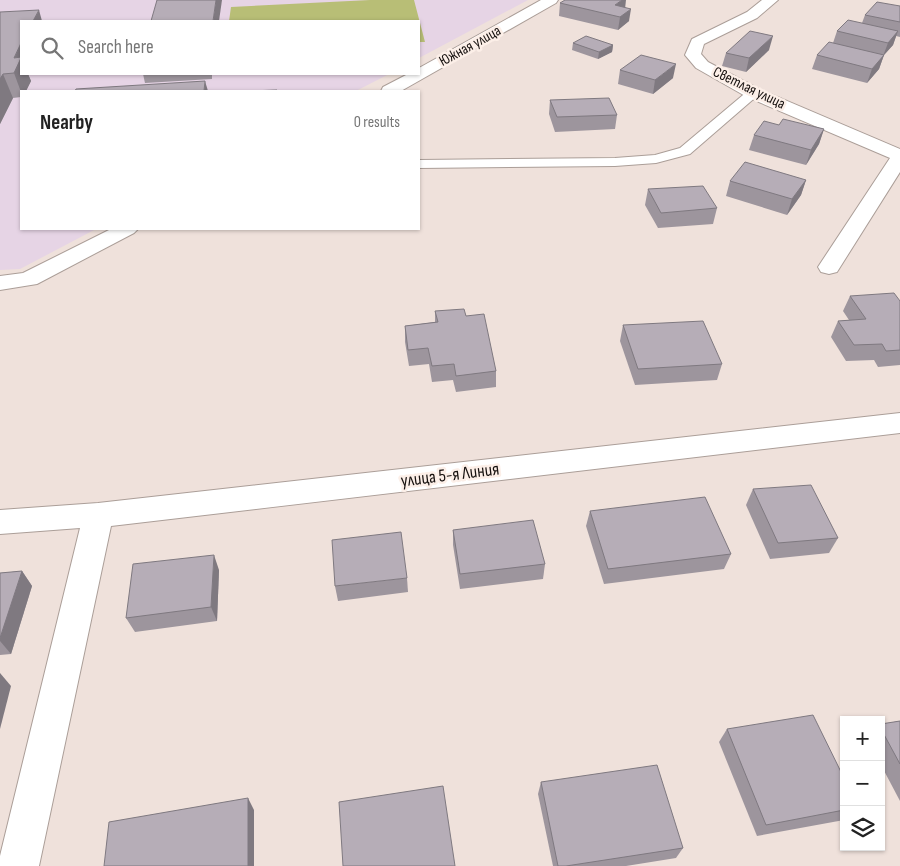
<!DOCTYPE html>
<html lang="en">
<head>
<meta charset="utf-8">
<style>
  :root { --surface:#fff; --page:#f2f2f2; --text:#222; --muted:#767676; --line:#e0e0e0 }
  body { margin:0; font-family:"Sofia Sans Condensed",sans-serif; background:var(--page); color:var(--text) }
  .controls { position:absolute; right:15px; bottom:15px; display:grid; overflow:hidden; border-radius:0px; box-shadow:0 1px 4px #0004 }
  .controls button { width:45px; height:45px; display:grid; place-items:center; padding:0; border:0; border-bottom:1px solid var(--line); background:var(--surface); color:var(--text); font:25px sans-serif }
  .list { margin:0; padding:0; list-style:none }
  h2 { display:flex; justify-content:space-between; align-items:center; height:65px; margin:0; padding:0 20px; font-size:21px }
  h2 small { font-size:16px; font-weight:400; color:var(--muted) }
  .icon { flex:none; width:28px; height:28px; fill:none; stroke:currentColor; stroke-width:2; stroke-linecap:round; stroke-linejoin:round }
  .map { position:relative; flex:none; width:900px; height:866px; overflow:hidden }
  .search { position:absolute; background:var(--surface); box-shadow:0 1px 4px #0004; left:20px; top:20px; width:400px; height:55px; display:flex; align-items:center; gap:12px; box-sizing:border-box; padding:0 18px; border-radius:0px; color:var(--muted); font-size:19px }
  .panel { position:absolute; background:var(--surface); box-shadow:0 1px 4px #0004; left:20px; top:90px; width:400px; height:140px; border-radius:0px }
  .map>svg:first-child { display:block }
  .industrial { fill:#e6d4e5 }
  .green { fill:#b8be76 }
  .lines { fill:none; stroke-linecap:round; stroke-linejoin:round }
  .lane-casing { stroke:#ab9e98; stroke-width:2 }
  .street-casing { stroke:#ab9e98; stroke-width:2 }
  .lane { fill:#fff; fill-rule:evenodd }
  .street { fill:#fff; fill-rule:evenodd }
  .wall { fill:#9d959d }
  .shaded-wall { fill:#7f7980 }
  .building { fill:#b6adb7; stroke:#7f7980 }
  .labels { text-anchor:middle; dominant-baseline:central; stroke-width:5; stroke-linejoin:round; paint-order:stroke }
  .far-street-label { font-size:15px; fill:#16110f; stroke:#fcefe8 }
  .street-label { font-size:18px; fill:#16110f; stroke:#fcefe8 }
</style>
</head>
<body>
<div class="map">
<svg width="900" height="866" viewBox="0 0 900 866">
  <rect width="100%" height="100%" fill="#efe1db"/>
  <path class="industrial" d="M0 0H528L419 58V21H21V74H389L356 91H21V229H96L20 269 0 270Z"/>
  <path class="green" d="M370 0H414L425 42H419V21H229L231 7Z"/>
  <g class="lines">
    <g class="lane-casing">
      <path id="lane" d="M753 89 757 90 759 93 757 96 690 154 656 163 615 166 419 168V160L615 158 655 155 680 148 749 90Z"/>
    </g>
    <g class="street-casing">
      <g id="street">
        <path d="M541 0H558L556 3 401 91H381L383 87 408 74H419V68Z"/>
        <path d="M762 0H778L757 18 704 44 701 54 708 62 759 89 900 149V172L837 272 829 274 821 272 818 267 890 158 747 97 696 68 685 55 692 39 747 12Z"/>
        <path d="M111 229H138L134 233 37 284 0 290V276L23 273Z"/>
        <path d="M900 413V433L111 526 39 866H0V856L80 528 0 534V510L98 503Z"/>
      </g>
    </g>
    <use href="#lane" class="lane"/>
    <use href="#street" class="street"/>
  </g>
  <g class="wall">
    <path d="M560 3 625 7 629 21 618 30 559 16Z"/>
    <path d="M900 6V37L896 36 893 45 884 55 879 69 867 83 812 69 817 55 833 43 837 31 862 23 865 15Z"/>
    <path d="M0 12 21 74H28L31 81 26 91H21V97L13 98 0 124Z"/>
    <path d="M573 43 613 45 612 52 598 59 572 50Z"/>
    <path d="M769 50 746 72 722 66 726 53Z"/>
    <path d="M620 70 673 78 653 94 618 84Z"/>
    <path d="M143 74H212V79L145 83Z"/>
    <path d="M550 100 617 115 615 129 555 132 549 114Z"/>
    <path d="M779 125 824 129 819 144 806 165 749 150 754 135Z"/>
    <path d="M806 180 801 195 787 215 726 196 730 181Z"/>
    <path d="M648 189 717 208 713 224 658 228 645 205Z"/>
    <path d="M850 296 900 301V365L878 367 874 360 846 361 831 337 838 321 849 320 843 311Z"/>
    <path d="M435 311 466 316 496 371V387L456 392 453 380 432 382 429 364 409 366 405 342V326L435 322Z"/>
    <path d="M623 325 722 364 717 380 635 385 620 341Z"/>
    <path d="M753 489 838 538 829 553 770 559 746 505Z"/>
    <path d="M590 511 731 554 724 569 604 584 586 526Z"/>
    <path d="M453 530 545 564 543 579 460 589 453 545Z"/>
    <path d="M219 570 217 621 135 632 126 618Z"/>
    <path d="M22 571 32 586 11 654 0 655V573Z"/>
    <path d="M407 578 408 592 338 601 335 586Z"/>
    <path d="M900 721V801L881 765V724Z"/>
    <path d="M727 729 844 778V820L757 836 719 742Z"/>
    <path d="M541 782 683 848 676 858 626 866H553L538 794Z"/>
  </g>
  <g class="shaded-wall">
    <path d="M216 0H222L219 21H213Z"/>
    <path d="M622 0H626L625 9 615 5Z"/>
    <path d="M631 9 629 21 618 30 620 17Z"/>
    <path d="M39 10 42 21H33Z"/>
    <path d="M898 31 893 45 884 55 879 69 867 83 872 69 883 56 888 43Z"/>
    <path d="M773 36 769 50 746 72 749 58Z"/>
    <path d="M21 43V74H28L31 81 26 91H21V92L14 73V58Z"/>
    <path d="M613 45 612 52 598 59 599 52Z"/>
    <path d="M676 64 673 78 653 94 655 80Z"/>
    <path d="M3 74 13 98 0 124V79Z"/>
    <path d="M205 81 208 91H204Z"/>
    <path d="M824 129 819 144 806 165 811 150Z"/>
    <path d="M806 180 801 195 787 215 792 199Z"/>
    <path d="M214 555 219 570 217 621 211 607Z"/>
    <path d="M22 571 32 586 11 654 0 641V638Z"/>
    <path d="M0 673 11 686 0 729Z"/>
    <path d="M248 798 254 810V866H248Z"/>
  </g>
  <g class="building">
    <path d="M157 0H216L213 21H151Z"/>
    <path d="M565 0H622L615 5 631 9 620 17 560 3Z"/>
    <path d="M877 2 900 6V22L865 15Z"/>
    <path d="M39 10 33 21H21V43L14 58 21 57V58L14 73 3 74 0 79V12Z"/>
    <path d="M848 20 898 31 888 43 837 31Z"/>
    <path d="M750 31 773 36 749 58 726 53Z"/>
    <path d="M586 36 613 45 599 52 573 43Z"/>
    <path d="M829 42 884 55 872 69 817 55Z"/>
    <path d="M641 55 676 64 655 80 620 70Z"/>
    <path d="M205 81 204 91H75L76 89Z"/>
    <path d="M277 90V91H249Z"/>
    <path d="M609 98 617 115 557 117 550 100Z"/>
    <path d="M783 119 824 129 811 150 754 135 764 121 779 125Z"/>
    <path d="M745 162 806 180 792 199 730 181Z"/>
    <path d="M703 186 717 208 661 213 648 189Z"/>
    <path d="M894 293 900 301V350L886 351 882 344 854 345 838 321 866 319 850 296Z"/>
    <path d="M464 309 466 316 484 314 496 371 456 376 454 364 432 366 428 348 408 350 405 326 438 322 435 311Z"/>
    <path d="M703 321 722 364 638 369 623 325Z"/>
    <path d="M811 485 838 538 778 543 753 489Z"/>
    <path d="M705 497 731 554 608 569 590 511Z"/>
    <path d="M533 520 545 564 460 574 453 530Z"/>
    <path d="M401 532 407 578 335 586 332 540Z"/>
    <path d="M214 555 211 607 126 618 133 564Z"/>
    <path d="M22 571 0 638V573Z"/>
    <path d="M813 715 844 778V810L766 825 727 729Z"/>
    <path d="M900 721V764L881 729V724Z"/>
    <path d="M657 765 683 848 566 866H558L541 782Z"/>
    <path d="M443 786 455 866H343L339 802Z"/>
    <path d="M248 798V866H104L109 822Z"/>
  </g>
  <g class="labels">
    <g class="far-street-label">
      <text transform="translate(470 46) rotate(-29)">Южная улица</text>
      <text transform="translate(749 88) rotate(26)">Светлая улица</text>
    </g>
    <g class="street-label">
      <text transform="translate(450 475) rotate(-7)">улица 5-я Линия</text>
    </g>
  </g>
</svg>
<div class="controls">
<button>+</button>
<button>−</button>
<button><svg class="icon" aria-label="layers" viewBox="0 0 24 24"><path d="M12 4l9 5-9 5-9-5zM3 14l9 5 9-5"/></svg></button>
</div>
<div class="search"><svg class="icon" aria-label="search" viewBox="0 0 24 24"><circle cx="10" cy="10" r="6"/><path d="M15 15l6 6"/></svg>Search here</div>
<section class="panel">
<h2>Nearby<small>0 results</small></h2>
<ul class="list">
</ul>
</section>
</div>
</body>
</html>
